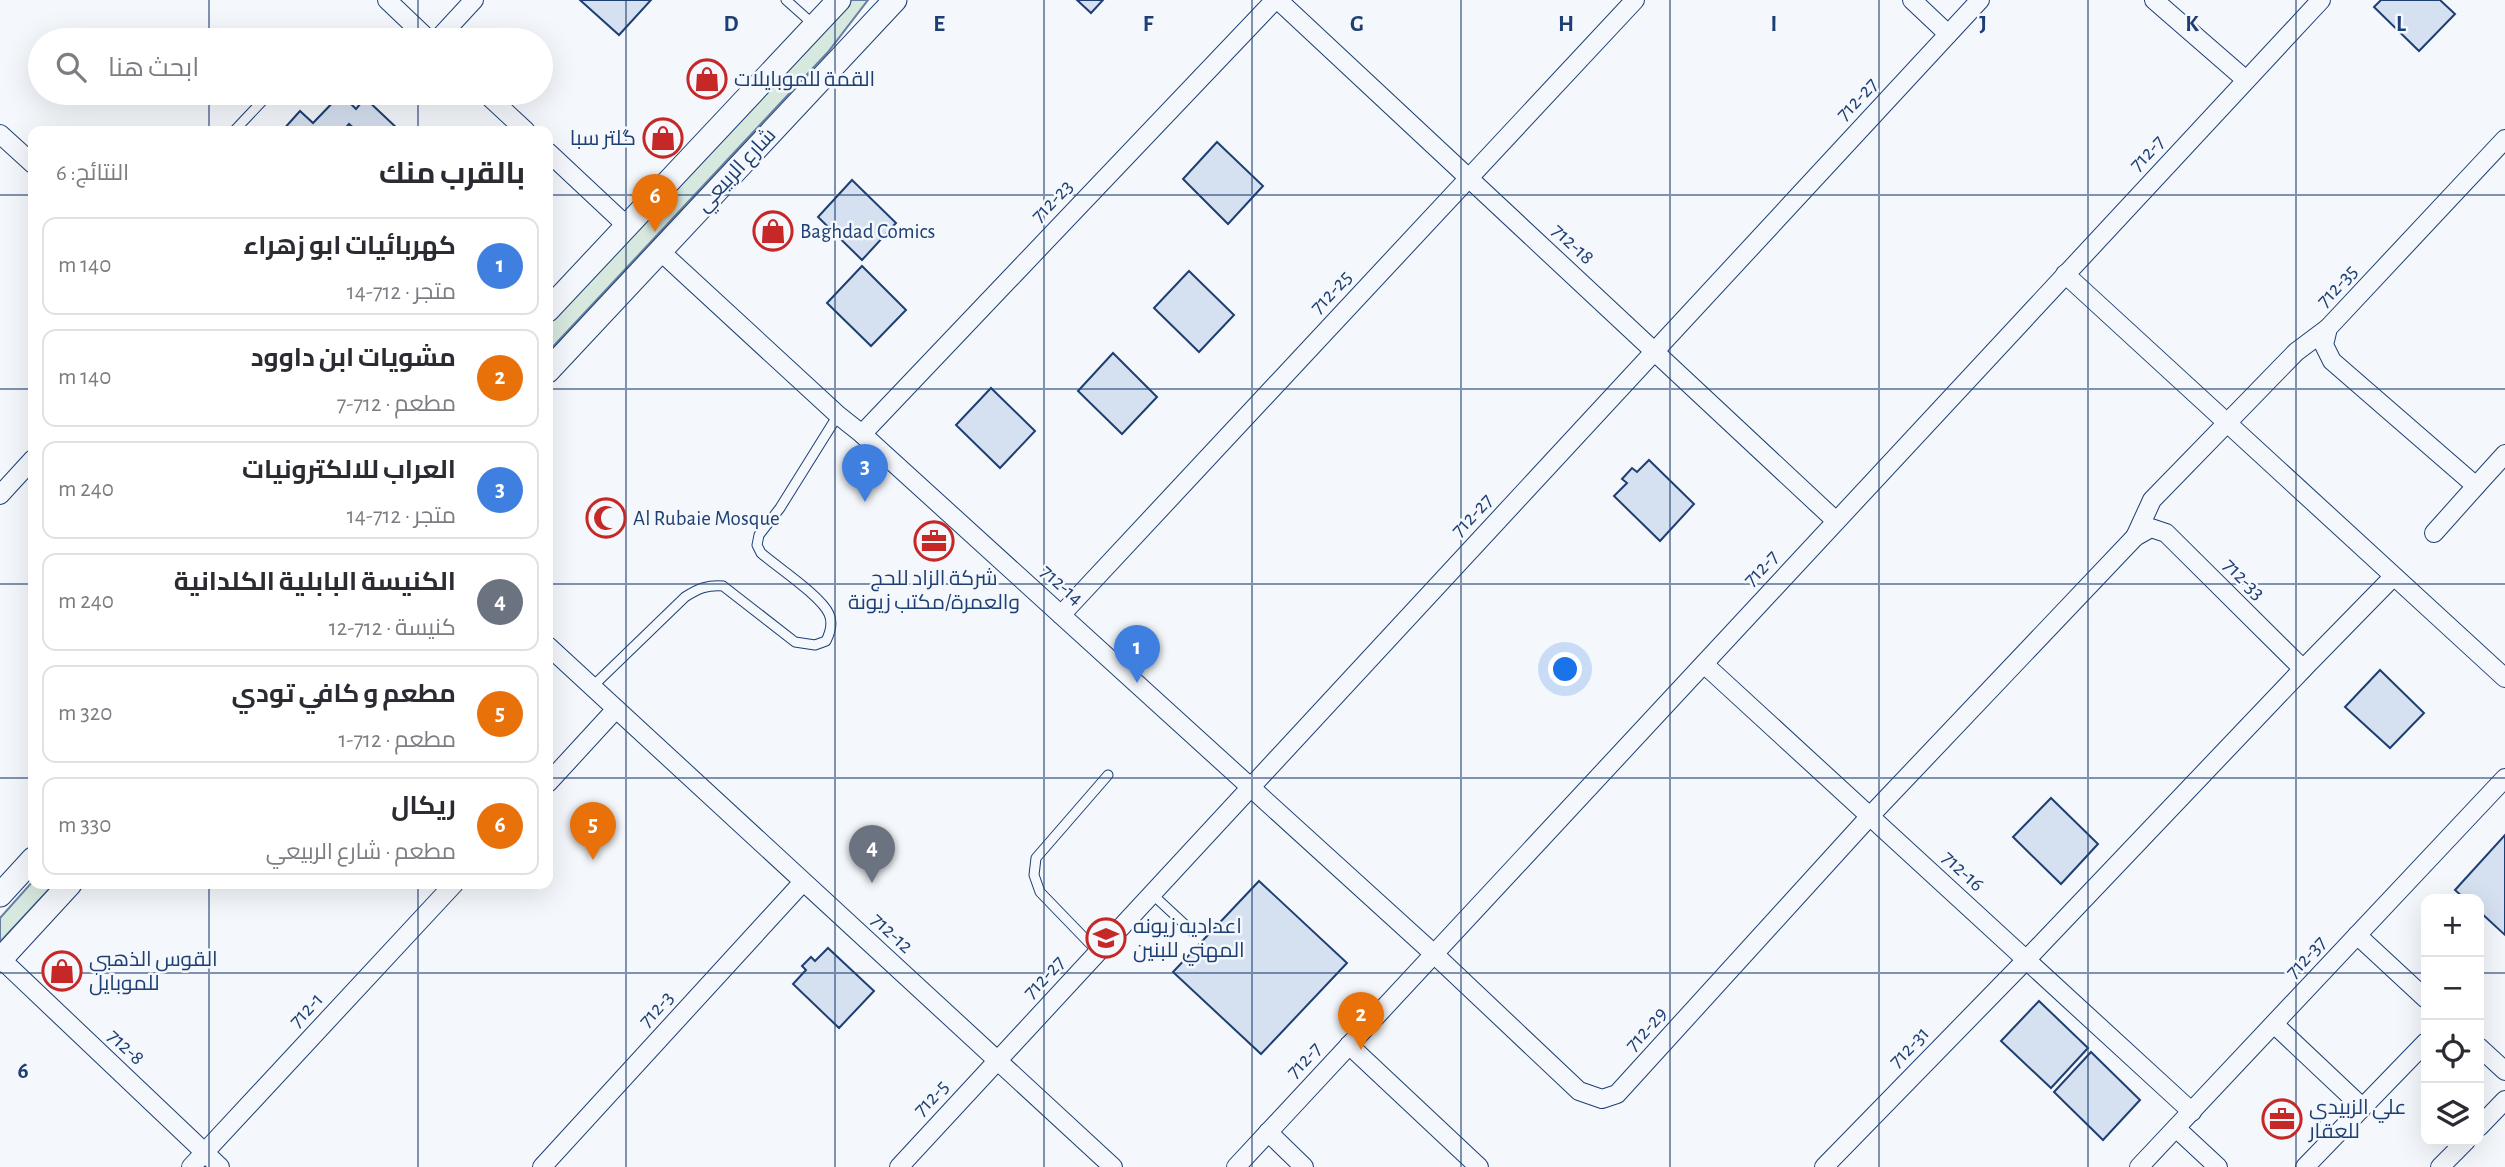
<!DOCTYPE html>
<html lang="ar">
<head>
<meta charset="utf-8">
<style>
  :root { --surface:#fff; --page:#f7f7f7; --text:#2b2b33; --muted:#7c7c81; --line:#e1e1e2; --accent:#0b8043 }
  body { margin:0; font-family:"Alegreya Sans",Cairo,sans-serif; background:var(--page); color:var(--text); direction:rtl }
  .controls { position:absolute; right:21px; bottom:21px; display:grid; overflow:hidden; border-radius:14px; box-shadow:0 7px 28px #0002 }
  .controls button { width:63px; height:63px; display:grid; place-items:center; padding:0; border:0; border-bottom:2px solid var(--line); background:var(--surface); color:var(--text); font:35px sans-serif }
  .you { position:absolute; left:1566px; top:670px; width:24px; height:24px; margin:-18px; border:5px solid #fff; border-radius:50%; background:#1a73e8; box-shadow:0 0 0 10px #1a73e833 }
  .badge { display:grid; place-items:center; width:46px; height:46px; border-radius:50%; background:var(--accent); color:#fff; font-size:23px; font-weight:700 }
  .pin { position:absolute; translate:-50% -58px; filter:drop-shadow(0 2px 4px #0008) }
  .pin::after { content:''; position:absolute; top:37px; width:24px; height:21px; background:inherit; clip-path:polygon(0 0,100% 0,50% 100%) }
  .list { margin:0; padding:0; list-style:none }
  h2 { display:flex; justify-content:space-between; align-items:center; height:91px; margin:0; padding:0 28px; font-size:30px }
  h2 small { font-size:23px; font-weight:400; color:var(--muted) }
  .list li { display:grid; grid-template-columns:46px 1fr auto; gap:21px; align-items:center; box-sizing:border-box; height:98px; margin:0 14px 14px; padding:0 14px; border:2px solid var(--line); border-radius:14px }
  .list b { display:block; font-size:26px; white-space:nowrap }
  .list p { margin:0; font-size:23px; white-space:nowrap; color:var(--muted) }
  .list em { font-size:23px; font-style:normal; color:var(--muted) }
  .icon { flex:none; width:38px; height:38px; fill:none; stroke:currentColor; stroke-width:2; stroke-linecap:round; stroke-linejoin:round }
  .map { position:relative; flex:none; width:2505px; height:1167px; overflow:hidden; direction:ltr }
  .search { position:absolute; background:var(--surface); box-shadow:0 7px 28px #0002; left:28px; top:28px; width:525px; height:77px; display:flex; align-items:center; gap:18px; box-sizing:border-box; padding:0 24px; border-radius:38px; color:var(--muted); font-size:26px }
  .panel { position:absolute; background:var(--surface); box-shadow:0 7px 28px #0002; left:28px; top:126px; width:525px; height:763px; border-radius:14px; direction:rtl }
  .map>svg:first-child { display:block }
  .green { fill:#d7e8df; stroke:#687fa3; stroke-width:2 }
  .building { fill:#d5e0f0; stroke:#1d3f73; stroke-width:2 }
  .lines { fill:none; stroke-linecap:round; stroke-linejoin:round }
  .service-casing { stroke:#1d3f73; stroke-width:11 }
  .minor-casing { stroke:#1d3f73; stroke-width:20 }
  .tertiary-casing { stroke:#1d3f73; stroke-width:25 }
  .service { stroke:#f4f7fb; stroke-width:9 }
  .minor { stroke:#f4f7fb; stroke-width:18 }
  .tertiary { stroke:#f4f7fb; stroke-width:23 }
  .grid { fill:none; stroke:#1d3f73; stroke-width:2; stroke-opacity:0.55 }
  .labels { text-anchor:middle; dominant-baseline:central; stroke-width:5; stroke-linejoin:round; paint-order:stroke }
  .poi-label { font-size:21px; fill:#1d3f73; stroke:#f4f7fb; text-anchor:start }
  .street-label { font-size:21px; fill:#1d3f73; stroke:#f4f7fb }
  .grid-label { font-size:23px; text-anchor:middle; font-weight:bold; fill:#1d3f73; stroke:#f4f7fb; stroke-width:5; stroke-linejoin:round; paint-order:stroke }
</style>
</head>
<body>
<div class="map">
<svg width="2505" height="1167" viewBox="0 0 2505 1167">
  <rect width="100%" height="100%" fill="#f4f7fb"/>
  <g class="green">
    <path d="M850 0H868L828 52 548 352V324Z"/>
    <path d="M33 881V884H54L0 942V918Z"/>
  </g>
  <g class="building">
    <path d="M580 0H651L619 35Z"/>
    <path d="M1077 0H1103L1091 13Z"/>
    <path d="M2381 0H2440L2455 14 2419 51 2374 7Z"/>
    <path d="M341 94 356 109 365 98 400 131H357L349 124 343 131H282L300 111 313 123Z"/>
    <path d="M1217 142 1263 186 1228 224 1183 179Z"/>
    <path d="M852 180 896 223 862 260 818 217Z"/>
    <path d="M862 266 906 310 871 346 827 303Z"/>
    <path d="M1189 271 1234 315 1199 352 1154 308Z"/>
    <path d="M1113 353 1157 397 1122 434 1078 391Z"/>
    <path d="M991 388 1035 431 1000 468 956 425Z"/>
    <path d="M1649 460 1694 504 1660 541 1614 496 1627 483 1622 479 1632 468 1637 472Z"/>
    <path d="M2380 670 2424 713 2390 748 2345 707Z"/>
    <path d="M2051 798 2098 844 2061 884 2013 837Z"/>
    <path d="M2505 835V935L2479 911V899H2465L2455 890Z"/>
    <path d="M1259 881 1347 963 1261 1054 1173 972Z"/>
    <path d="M828 948 874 991 839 1028 793 984 806 970 802 966 811 957 815 961Z"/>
    <path d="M2039 1001 2088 1048 2051 1088 2001 1041Z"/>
    <path d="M2091 1052 2140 1100 2103 1140 2054 1092Z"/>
  </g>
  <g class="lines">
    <g class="service-casing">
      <g id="service">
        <path d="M786 0 814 25"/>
        <path d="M234 131 268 95"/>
        <path d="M592 687 685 597C699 588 707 585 723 586L795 642 815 645 826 641C830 633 833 623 829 614 821 596 777 567 761 553L757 545 759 535 780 508 838 415"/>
        <path d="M1152 894 1194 933"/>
        <path d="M1098 952 1040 892 1034 875 1036 858 1108 775"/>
      </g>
    </g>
    <g class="minor-casing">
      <g id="minor">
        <path d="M387 0 429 40"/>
        <path d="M1278 0 1836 521"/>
        <path d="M1912 0 1948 34"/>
        <path d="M2154 0 2246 80"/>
        <path d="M437 40 474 0"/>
        <path d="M485 93 526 131"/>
        <path d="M0 134 33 164"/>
        <path d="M2505 139 2328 328 2324 345 2332 361 2476 486 2505 454"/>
        <path d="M548 152 627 226"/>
        <path d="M660 251 838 415 862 434 1434 954 1579 1091 1602 1099 1617 1094 1870 816 2135 537 2151 528 2166 533 2303 669 2026 960 1824 1167"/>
        <path d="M2065 274 2505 678"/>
        <path d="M862 434 1275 0"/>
        <path d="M0 495 33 459"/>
        <path d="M2434 533 2476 486"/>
        <path d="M2135 537 2152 500 2296 352 2328 328"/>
        <path d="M1061 615 1635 0"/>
        <path d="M548 646 1113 1167"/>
        <path d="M1704 664 2192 1112"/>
        <path d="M2303 669 2393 577"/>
        <path d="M548 783 616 709"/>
        <path d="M2357 935 2426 999"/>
        <path d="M1 959 220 1167"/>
        <path d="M2274 1024 2362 1107"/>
        <path d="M1349 1045 1479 1167"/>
        <path d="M2479 1047 2505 1071"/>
        <path d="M2479 1127 2505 1100"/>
        <path d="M2176 1128 2218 1167"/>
        <path d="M1268 1132 1304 1167"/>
        <path d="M191 1167 454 884"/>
        <path d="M542 1167 803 882"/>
        <path d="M899 1167 1980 0"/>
        <path d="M1236 1167 2321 0"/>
        <path d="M2139 1167 2505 778"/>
        <path d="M2305 1167 2426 1042"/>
        <path d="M2440 1167 2466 1141"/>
      </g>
    </g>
    <g class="tertiary-casing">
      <g id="tertiary">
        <path d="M548 310 839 0"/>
        <path d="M548 371 895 0"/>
        <path d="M0 895 33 859"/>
        <path d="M0 960 70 884"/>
      </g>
    </g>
    <use href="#service" class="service"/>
    <use href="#minor" class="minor"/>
    <use href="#tertiary" class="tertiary"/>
  </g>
  <path class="grid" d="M209 0V40M418 0V40M626 0V1167M835 0V1167M1044 0V1167M1252 0V1167M1461 0V1167M1670 0V1167M1879 0V1167M2088 0V1167M2296 0V1167M209 93V131M418 93V131M0 195H33M548 195H2505M0 389H33M548 389H2505M0 584H33M548 584H2505M0 778H33M548 778H2505M209 884V1167M418 884V1167M0 973H2426M2479 973H2505"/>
  <defs>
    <g id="shop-ring" transform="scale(2.0125)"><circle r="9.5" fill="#f4f7fb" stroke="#c62828" stroke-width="1.5"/><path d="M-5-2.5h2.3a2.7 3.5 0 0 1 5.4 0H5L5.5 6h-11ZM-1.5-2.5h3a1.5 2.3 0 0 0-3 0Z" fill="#c62828"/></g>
    <g id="mosque-ring" transform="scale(2.0125)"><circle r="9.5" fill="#f4f7fb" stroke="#c62828" stroke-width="1.5"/><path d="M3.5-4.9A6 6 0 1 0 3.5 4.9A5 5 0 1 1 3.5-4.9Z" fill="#c62828"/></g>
    <g id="office-ring" transform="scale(2.0125)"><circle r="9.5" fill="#f4f7fb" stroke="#c62828" stroke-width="1.5"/><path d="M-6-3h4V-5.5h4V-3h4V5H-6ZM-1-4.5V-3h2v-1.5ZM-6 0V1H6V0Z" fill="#c62828"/></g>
    <g id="school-ring" transform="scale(2.0125)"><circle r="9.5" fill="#f4f7fb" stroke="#c62828" stroke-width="1.5"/><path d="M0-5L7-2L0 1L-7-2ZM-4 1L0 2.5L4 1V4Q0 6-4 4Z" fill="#c62828"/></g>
  </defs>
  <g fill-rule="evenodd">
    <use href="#shop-ring" x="707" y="79"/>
    <use href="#shop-ring" x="663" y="138"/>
    <use href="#shop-ring" x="773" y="231"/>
    <use href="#mosque-ring" x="606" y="518"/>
    <use href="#office-ring" x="934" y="541"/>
    <use href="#school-ring" x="1106" y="938"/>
    <use href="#shop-ring" x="62" y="971"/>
    <use href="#office-ring" x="2282" y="1119"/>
  </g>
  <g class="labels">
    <g class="poi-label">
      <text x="734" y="79">القمة للموبايلات</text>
      <text x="636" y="138" text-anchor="end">گلتر سبا</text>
      <text x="800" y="231">Baghdad Comics</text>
      <text x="633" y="518">Al Rubaie Mosque</text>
      <text x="934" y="578" text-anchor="middle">شركة الزاد للحج<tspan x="934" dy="24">والعمرة/مكتب زيونة</tspan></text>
      <text x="1133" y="926">اعداديه زيونه<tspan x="1133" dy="24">المهني للبنين</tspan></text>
      <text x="89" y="959">القوس الذهبي<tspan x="89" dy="24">للموبايل</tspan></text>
      <text x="2309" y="1107">علي الزبيدي<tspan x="2309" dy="24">للعقار</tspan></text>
    </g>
    <g class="street-label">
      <text transform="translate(1857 99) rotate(-47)">712-27</text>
      <text transform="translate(2147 153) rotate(-47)">712-7</text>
      <text transform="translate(736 170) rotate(-47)">شارع الربيعي</text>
      <text transform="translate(1052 201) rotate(-46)">712-23</text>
      <text transform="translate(1573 244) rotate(43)">712-18</text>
      <text transform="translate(2337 286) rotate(-47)">712-35</text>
      <text transform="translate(1331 292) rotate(-47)">712-25</text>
      <text transform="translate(1472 515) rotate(-47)">712-27</text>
      <text transform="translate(1761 568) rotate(-47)">712-7</text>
      <text transform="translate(2244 579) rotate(45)">712-33</text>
      <text transform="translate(1062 585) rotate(42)">712-14</text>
      <text transform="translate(1963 871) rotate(43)">712-16</text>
      <text transform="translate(892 933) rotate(43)">712-12</text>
      <text transform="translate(2306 957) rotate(-47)">712-37</text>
      <text transform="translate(1044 977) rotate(-47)">712-27</text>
      <text transform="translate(656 1009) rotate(-48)">712-3</text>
      <text transform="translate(306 1010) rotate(-47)">712-1</text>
      <text transform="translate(1646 1029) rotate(-48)">712-29</text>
      <text transform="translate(126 1047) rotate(43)">712-8</text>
      <text transform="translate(1909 1047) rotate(-46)">712-31</text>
      <text transform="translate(1304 1060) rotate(-47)">712-7</text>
      <text transform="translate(931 1098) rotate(-47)">712-5</text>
    </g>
  </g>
  <g class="grid-label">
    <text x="731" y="31">D</text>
    <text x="939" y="31">E</text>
    <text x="1148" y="31">F</text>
    <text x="1357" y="31">G</text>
    <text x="1566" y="31">H</text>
    <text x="1774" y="31">I</text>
    <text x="1983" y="31">J</text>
    <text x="2192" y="31">K</text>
    <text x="2401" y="31">L</text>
    <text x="23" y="1078">6</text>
  </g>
</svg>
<div class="controls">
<button>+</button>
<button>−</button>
<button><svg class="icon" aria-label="locate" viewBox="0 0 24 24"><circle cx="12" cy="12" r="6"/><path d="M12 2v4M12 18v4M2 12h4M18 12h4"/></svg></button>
<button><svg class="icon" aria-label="layers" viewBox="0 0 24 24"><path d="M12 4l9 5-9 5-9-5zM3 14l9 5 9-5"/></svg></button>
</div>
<div class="you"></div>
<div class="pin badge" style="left:1137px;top:683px;background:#3f7fe0">1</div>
<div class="pin badge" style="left:1361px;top:1050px;background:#e8710a">2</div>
<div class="pin badge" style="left:865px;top:502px;background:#3f7fe0">3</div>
<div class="pin badge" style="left:872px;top:883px;background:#6b7280">4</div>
<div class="pin badge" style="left:593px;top:860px;background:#e8710a">5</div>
<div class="pin badge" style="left:655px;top:232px;background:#e8710a">6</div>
<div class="search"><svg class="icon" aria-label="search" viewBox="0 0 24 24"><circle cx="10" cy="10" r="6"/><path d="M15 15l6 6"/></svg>ابحث هنا</div>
<section class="panel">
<h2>بالقرب منك<small>النتائج: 6</small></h2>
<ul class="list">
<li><span class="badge" style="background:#3f7fe0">1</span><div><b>كهربائيات ابو زهراء</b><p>متجر · 712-14</p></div><em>140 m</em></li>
<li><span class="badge" style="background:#e8710a">2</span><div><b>مشويات ابن داوود</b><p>مطعم · 712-7</p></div><em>140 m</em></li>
<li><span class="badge" style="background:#3f7fe0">3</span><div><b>العراب للالكترونيات</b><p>متجر · 712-14</p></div><em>240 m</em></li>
<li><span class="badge" style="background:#6b7280">4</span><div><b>الكنيسة البابلية الكلدانية</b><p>كنيسة · 712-12</p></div><em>240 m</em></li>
<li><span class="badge" style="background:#e8710a">5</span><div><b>مطعم و كافي تودي</b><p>مطعم · 712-1</p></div><em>320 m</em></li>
<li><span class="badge" style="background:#e8710a">6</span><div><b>ريكال</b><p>مطعم · شارع الربيعي</p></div><em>330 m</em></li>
</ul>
</section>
</div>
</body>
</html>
